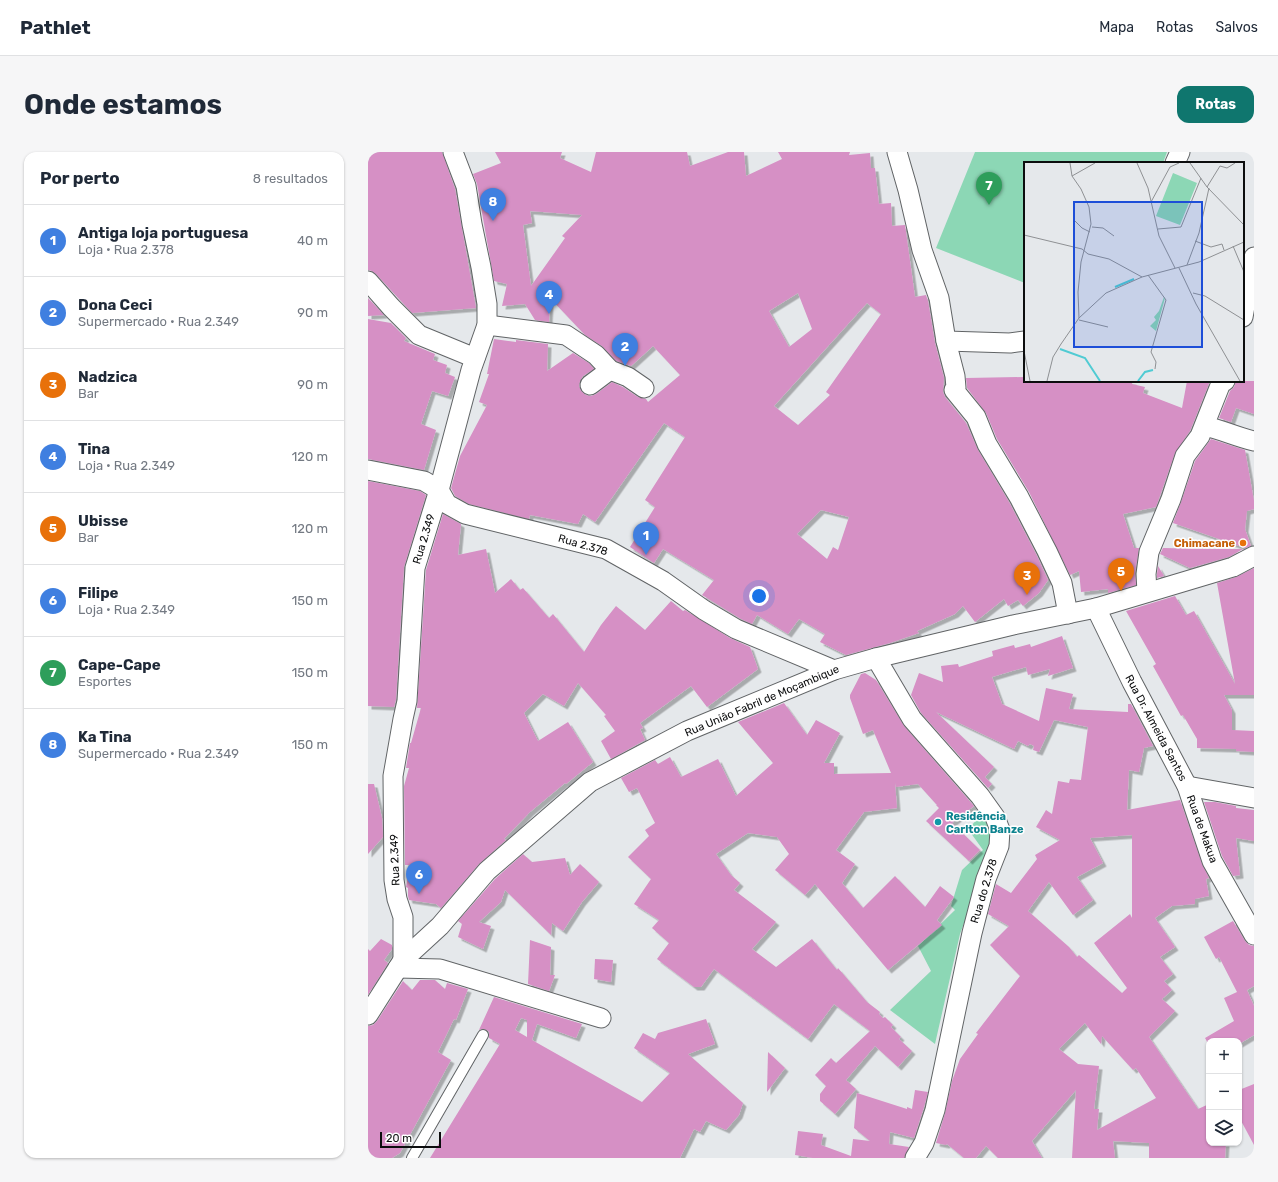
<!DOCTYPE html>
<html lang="pt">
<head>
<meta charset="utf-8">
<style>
  :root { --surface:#fff; --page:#f6f6f7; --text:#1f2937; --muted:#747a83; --line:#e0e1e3; --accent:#0f766e }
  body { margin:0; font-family:Rubik,sans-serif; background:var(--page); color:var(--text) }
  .controls { position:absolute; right:12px; bottom:12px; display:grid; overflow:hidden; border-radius:8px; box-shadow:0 1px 3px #0004 }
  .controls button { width:36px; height:36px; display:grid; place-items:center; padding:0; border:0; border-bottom:1px solid var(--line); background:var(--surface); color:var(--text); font:20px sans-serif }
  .scale { position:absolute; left:12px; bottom:10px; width:61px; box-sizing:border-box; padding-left:4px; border:2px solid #0c0d0e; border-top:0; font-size:11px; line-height:14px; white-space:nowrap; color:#0c0d0e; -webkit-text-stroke:3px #fff; paint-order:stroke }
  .you { position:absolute; left:391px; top:444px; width:14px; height:14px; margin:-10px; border:3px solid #fff; border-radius:50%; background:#1a73e8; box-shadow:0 0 0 6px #1a73e833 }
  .badge { display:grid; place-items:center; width:26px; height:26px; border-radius:50%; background:var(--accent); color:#fff; font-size:13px; font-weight:700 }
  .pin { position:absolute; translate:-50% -33px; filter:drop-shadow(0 1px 2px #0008) }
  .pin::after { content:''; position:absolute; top:21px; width:14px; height:12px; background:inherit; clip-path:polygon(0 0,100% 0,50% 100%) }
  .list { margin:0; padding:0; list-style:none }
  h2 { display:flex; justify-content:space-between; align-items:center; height:52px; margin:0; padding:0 16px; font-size:17px }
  h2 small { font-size:13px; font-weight:400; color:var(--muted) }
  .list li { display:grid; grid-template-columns:26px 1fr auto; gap:12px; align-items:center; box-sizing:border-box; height:72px; padding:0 16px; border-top:1px solid var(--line) }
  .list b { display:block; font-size:15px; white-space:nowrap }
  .list p { margin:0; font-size:13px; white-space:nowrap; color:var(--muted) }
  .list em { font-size:13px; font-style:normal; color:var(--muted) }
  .icon { flex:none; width:22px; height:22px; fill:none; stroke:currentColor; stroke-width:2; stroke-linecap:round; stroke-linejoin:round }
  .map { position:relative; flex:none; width:886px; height:1006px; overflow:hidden; border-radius:12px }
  header { display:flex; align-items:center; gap:24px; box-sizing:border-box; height:56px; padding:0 20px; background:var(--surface); border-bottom:1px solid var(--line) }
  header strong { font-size:19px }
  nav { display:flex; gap:22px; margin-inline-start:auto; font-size:14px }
  .intro { display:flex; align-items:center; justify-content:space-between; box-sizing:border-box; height:96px; padding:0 24px }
  h1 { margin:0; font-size:28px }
  .button { padding:10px 18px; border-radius:12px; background:var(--accent); color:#fff; font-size:14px; font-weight:700 }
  main { display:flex; gap:24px; padding:0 24px }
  aside { flex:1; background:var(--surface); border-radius:12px; box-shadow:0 1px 3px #0004 }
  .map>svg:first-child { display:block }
  .green { fill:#8cd7b5 }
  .building { fill:#d690c5; fill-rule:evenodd; filter:url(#shadow) }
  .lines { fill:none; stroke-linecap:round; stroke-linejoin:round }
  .service-casing { stroke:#616466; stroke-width:12 }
  .minor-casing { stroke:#616466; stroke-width:21 }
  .service { stroke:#fff; stroke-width:10 }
  .minor { stroke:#fff; stroke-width:19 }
  .food-dot { fill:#e8710a; stroke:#fff; stroke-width:1.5 }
  .culture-dot { fill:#0f9aa8; stroke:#fff; stroke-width:1.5 }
  .labels { text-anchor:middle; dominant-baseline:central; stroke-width:3; stroke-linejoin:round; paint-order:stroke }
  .street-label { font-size:11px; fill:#0c0d0e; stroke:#fff }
  .food-label { font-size:11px; font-weight:bold; fill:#c56008; stroke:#fff; text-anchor:end }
  .culture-label { font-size:11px; font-weight:bold; fill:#0d838f; stroke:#fff; text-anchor:start }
  .inset-river { fill:none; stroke:#50cbd3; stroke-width:2 }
  .inset-road { fill:none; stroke:#8e9093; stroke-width:1 }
  .view { fill:#1d4ed8; fill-opacity:0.15; stroke:#1d4ed8; stroke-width:2 }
  .inset-edge { fill:none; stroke:#0c0d0e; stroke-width:2 }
</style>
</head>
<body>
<header>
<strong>Pathlet</strong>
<nav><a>Mapa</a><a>Rotas</a><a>Salvos</a></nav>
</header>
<div class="intro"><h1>Onde estamos</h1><a class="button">Rotas</a></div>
<main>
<aside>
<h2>Por perto<small>8 resultados</small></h2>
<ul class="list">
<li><span class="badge" style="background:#3f7fe0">1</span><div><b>Antiga loja portuguesa</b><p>Loja · Rua 2.378</p></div><em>40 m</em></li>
<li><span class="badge" style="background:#3f7fe0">2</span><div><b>Dona Ceci</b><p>Supermercado · Rua 2.349</p></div><em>90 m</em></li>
<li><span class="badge" style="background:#e8710a">3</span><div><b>Nadzica</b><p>Bar</p></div><em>90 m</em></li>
<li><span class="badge" style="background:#3f7fe0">4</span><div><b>Tina</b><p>Loja · Rua 2.349</p></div><em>120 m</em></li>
<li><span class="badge" style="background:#e8710a">5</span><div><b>Ubisse</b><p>Bar</p></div><em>120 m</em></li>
<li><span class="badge" style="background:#3f7fe0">6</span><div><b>Filipe</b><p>Loja · Rua 2.349</p></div><em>150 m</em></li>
<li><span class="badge" style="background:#2e9e5b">7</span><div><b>Cape-Cape</b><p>Esportes</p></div><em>150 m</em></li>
<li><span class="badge" style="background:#3f7fe0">8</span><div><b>Ka Tina</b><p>Supermercado · Rua 2.349</p></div><em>150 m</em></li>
</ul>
</aside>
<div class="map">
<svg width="886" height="1006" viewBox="0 0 886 1006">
  <defs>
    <filter id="shadow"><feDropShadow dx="3.5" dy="3.5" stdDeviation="0" flood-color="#0004"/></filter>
  </defs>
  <rect width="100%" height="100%" fill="#e5e8eb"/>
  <g class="green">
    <path d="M607 0H799L795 11H657V131L568 96Z"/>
    <path d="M619 657 630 678 592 782 567 892 522 858 563 819 550 794 587 758 583 754 594 718 615 698 600 677Z"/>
  </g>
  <g class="building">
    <path d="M0 0H74L87 37 108 156 44 161 8 122 4 119 0 118Z"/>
    <path d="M127 0H194L192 6 223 20 228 0H319L322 14 360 0H376L378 24 414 7 410 0H482L481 3 502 1 503 16H507L511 52 523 51 524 74 537 73 547 145 558 143 560 149 567 191 576 226 575 240 577 245 598 271 610 298 641 350 669 404 680 428 671 441 655 454 650 448 640 454 636 447 607 470 595 454 587 462 549 479 551 481 522 491 478 503 452 490 457 482 431 467 420 482 389 463 384 472 373 467 334 443 346 428 295 397 286 411 262 395 287 355 277 348 317 285 296 271 227 370 215 362 210 372 162 363 161 367 101 352 87 344 83 336 92 304 119 253 111 250 121 222H119L126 187 148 190V188L180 192 179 219 205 201 221 211 226 217 215 224 212 229 211 234 213 239 218 243 223 244 228 242 244 230 255 235 270 245 278 247 280 250 312 223 285 194 263 214 248 209 234 194 217 183 182 146 181 170 167 168 157 152 134 154 139 132 126 129 109 32 105 22 133 11ZM162 59 214 63 194 84 197 86 163 134 155 73 164 71ZM430 141 444 177 421 195 401 159ZM499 151 513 162 458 240 462 243 430 273 406 254ZM453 358 481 365 470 398 465 395 459 407 429 382Z"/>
    <path d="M0 146 15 162 16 163 0 164Z"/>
    <path d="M0 167 23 171 38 186 36 189 67 202 65 208 79 213 77 221 87 225 80 244 64 239 53 272 68 278 56 318 0 307Z"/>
    <path d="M657 225V229H765L764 232 777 235 775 241 814 256 819 229H842L822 279 807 301 788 355 755 362 766 396H771L767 421 768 433 740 441V437L713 440 711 419 702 423 661 340 629 287 618 261 599 236 598 226Z"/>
    <path d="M868 229H886V262L868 256 863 270 851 266 862 239 866 235Z"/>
    <path d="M843 287 877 298 886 349V357L879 359 877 377 883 394 877 396 805 371 813 350 827 309Z"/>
    <path d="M0 329 52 339 58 343 36 415 28 547 26 555 0 554Z"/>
    <path d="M75 362 93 372 90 403 118 397 127 441 143 427 152 438 155 436 181 466 185 462 216 500 233 473 248 454 277 478 303 449 315 459 317 458 362 486 382 495 390 517 339 555 323 534 272 571 275 576 272 577 277 588 243 607 233 589 247 579 236 564 238 563 210 531 196 554 175 542 156 561 170 589 200 570 225 610 198 632 197 631 162 660 136 687 138 688 111 712 73 756 68 752 41 748 40 744V736L38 735 42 713H37L36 634 41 616H38L42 591H43L53 556H49L58 418Z"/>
    <path d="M795 396 843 397H875L861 405 822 416 792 402Z"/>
    <path d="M790 414 796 424 789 426V422Z"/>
    <path d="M886 416V543H856L864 558V578L886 579V600L868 599V597L829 596V587L815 563 813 564 785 514 788 512 758 459 807 444 818 463 826 459 867 532 849 431 868 425Z"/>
    <path d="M694 484 705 516 680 524 682 517 660 523 658 515 624 525 634 552 671 569 678 536 705 542 701 557 760 560V552H763L785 594 776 596 771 620 761 618 759 658 812 648 834 712 841 726 838 727 841 744 827 747V752L804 754 787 766 807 795 792 805 805 822 796 829 804 838 794 847 807 859 781 885 830 957 841 952V991H858L857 1006H781V991L745 989 747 1006H704L708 938 664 989 674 1006H630L618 994 608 1006H596L579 992 578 993 568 991 577 961 584 929 592 907 610 882 608 881 652 824 622 793 641 774 620 762 628 732 643 741 669 707 667 703 692 688 668 675 678 658 684 662 690 629 701 631 702 627 713 628 720 575 686 568 671 600 665 598 666 594 662 592 660 594 650 589 646 597 568 560 626 615 617 625 624 632 620 636 553 561 543 543 551 521 575 530 573 514 590 512 591 515 625 504 624 499 646 493 647 496 662 492 663 495ZM764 683V766L762 762 726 791 759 836 754 841 711 803 709 805 701 795 660 759 681 730 705 763 725 748 709 725 735 711 722 686ZM717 871 733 892 734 884 765 918 768 916 788 946 729 978 731 957H726L731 914 710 912 691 897Z"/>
    <path d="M497 521 508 528 536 574 606 654 584 671 612 698 601 709 558 669 571 656 568 653 569 652H568L550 632 528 635 527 631 529 656 496 660 468 698 487 712 474 731 495 756 527 724 557 755 572 734 586 745 569 768 574 773 520 818 447 732 437 743 407 718 421 702 409 685 380 681 348 702 363 723 372 731 366 738 408 770 384 797 408 815 444 787 469 818 470 816 499 850 512 860 511 862 515 866 517 865 525 873 523 875 533 885 531 887 544 899 530 915 507 894 478 928 488 937 467 962 452 949V942L458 934 447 923 463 906 468 911 502 879 466 852 440 887 346 817 333 835H326L289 807 301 791 284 776 291 768 266 752 283 727 260 705 281 684 277 678 287 671 269 636 261 640 253 626 287 608 290 612 302 605 313 625 350 607 368 644 405 611 370 570 416 551 439 583 448 568 472 581 456 611H466V622L523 621 505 578 495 582 482 546V543L493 522Z"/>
    <path d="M0 632H6L14 666 15 685 0 702Z"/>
    <path d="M836 650H847L868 654V656L886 658V689L868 686 872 723 865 724 854 704Z"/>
    <path d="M155 702 164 710 197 706 202 723 212 712 231 730 214 750 195 779 184 771 183 783 137 738 133 750 111 770 123 774 115 797 90 785 94 772 90 769 127 727Z"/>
    <path d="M865 769 877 789 881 793 886 794V834L879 838 886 854V883L871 892V889H841V893L837 886 866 869 856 846 869 840 851 805 848 807 836 785Z"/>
    <path d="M13 787 24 793V797L16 808 20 811 0 843V797L2 799Z"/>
    <path d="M162 788 183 795 182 823H187L181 839 160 832Z"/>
    <path d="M227 807 245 808 243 830 226 827Z"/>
    <path d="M52 828H67L77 837 79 831 100 837 88 868 86 867 70 900 83 908 32 1001 24 1006H0V874L5 873 9 869 35 829 44 838Z"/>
    <path d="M126 845 214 872 208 886 169 872 164 888 274 950 302 921 266 896 275 881 287 887 290 881 338 867 347 892 320 902 375 951 371 963 358 978 338 969 332 980 326 977 312 1006H62L132 892 121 886V880L119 878 115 877 111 878ZM153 866 159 868V885L147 878Z"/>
    <path d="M400 900 417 916 399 940Z"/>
    <path d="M886 932V993L871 965V938Z"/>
    <path d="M547 938 560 940 556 955 546 986 522 980 521 992 541 995 536 1006H445L427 1003 430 979 455 982 453 993 483 1004 485 987 502 989 486 976 489 941 539 957V955L544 957Z"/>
  </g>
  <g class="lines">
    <g class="service-casing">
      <path id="service" d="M44 1006 115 883"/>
    </g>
    <g class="minor-casing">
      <g id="minor">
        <path d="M529 0 540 38 554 98 571 146 578 189 587 224 588 236 586 238 608 265 619 292 651 345 679 399 694 431 700 462"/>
        <path d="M807 11 812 0"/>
        <path d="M0 129 23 155 51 183 107 206"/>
        <path d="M875 165 886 105"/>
        <path d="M119 173 198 183 228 203 242 218 260 225 276 236"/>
        <path d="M578 189 642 191 657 189"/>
        <path d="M222 233 242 218"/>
        <path d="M837 274C854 278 869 285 886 289"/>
        <path d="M0 318 56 329 71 338 79 352 97 362 238 397 295 429 336 458 368 477 466 518"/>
        <path d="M779 440 778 422 781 400 803 347 817 304 832 284 853 231 857 229"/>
        <path d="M728 456 764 530 819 634 844 709 886 783"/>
        <path d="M508 506 544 567 612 644 627 665 632 678 631 694 618 727 604 781 567 958 556 991 547 1006"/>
        <path d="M819 634 886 646"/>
        <path d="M35 808V765L29 747 26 728 25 624 35 567 39 549 47 416 71 338 103 218 119 173V152L113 115 104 72 98 34 85 0"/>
        <path d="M30 816 72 817 233 866"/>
        <path d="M0 863 35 808 72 774 119 719 222 630 319 579 466 518 508 506 645 473 728 456 865 415 886 404"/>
      </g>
    </g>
    <use href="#service" class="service"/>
    <use href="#minor" class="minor"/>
  </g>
  <circle class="food-dot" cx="875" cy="391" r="4"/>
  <circle class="culture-dot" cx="570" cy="670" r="4"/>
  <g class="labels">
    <g class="street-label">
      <text transform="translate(56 387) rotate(-73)">Rua 2.349</text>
      <text transform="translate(215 393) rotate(16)">Rua 2.378</text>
      <text transform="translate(394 549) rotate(-23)">Rua União Fabril de Moçambique</text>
      <text transform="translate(788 576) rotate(62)">Rua Dr. Almeida Santos</text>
      <text transform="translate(834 677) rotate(70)">Rua de Makua</text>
      <text transform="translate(27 708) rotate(-92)">Rua 2.349</text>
      <text transform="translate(616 739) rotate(-73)">Rua do 2.378</text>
    </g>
    <g class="food-label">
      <text x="867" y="391">Chimacane</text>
    </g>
    <g class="culture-label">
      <text x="578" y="664">Residência<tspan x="578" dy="13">Carlton Banze</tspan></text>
    </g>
  </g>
  <g transform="translate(656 10)">
    <rect width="220" height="220" fill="#e5e8eb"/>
    <path d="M149 11 173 21 156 63 132 54ZM140 135 141 136 132 169 126 164 132 158 130 155 135 149Z" fill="#8cd7b5"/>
    <path class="inset-river" d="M91 125 110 117M36 187 61 196 76 219M114 219 121 210 129 208"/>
    <path class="inset-road" d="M46 1 48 14 57 27 65 45 67 62 57 100 54 130 55 156M113 1 124 26 135 74 151 106M166 1 183 25 220 63M48 14 71 1M183 25 196 4 203 6 211 1M127 40 146 5 155 1M49 57 58 66 66 70M68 65 79 66 90 74M134 67 157 65 177 16M0 73 58 87 64 92 85 97 118 115M171 79 187 85 198 82 200 88M209 84 220 110M163 103 175 71 185 26M155 106 172 142 216 219M124 113 142 138 127 190 132 200 131 207M169 131 181 134 220 158M55 158 84 165M0 189 6 219M23 219 29 195 37 182 55 156 82 131 118 115 175 100 220 80"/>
    <path class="view" d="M50 40H178V185H50Z"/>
    <rect width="220" height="220" class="inset-edge"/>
  </g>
</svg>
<div class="controls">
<button>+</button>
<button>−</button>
<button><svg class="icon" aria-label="layers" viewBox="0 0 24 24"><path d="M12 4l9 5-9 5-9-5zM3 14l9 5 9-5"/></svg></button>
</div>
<div class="scale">20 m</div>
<div class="you"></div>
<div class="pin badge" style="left:278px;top:403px;background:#3f7fe0">1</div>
<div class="pin badge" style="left:257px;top:214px;background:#3f7fe0">2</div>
<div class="pin badge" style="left:659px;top:443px;background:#e8710a">3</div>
<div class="pin badge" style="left:181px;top:162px;background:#3f7fe0">4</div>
<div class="pin badge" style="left:753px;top:439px;background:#e8710a">5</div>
<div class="pin badge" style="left:51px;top:742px;background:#3f7fe0">6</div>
<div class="pin badge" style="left:621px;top:53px;background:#2e9e5b">7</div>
<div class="pin badge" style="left:125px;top:69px;background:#3f7fe0">8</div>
</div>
</main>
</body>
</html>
